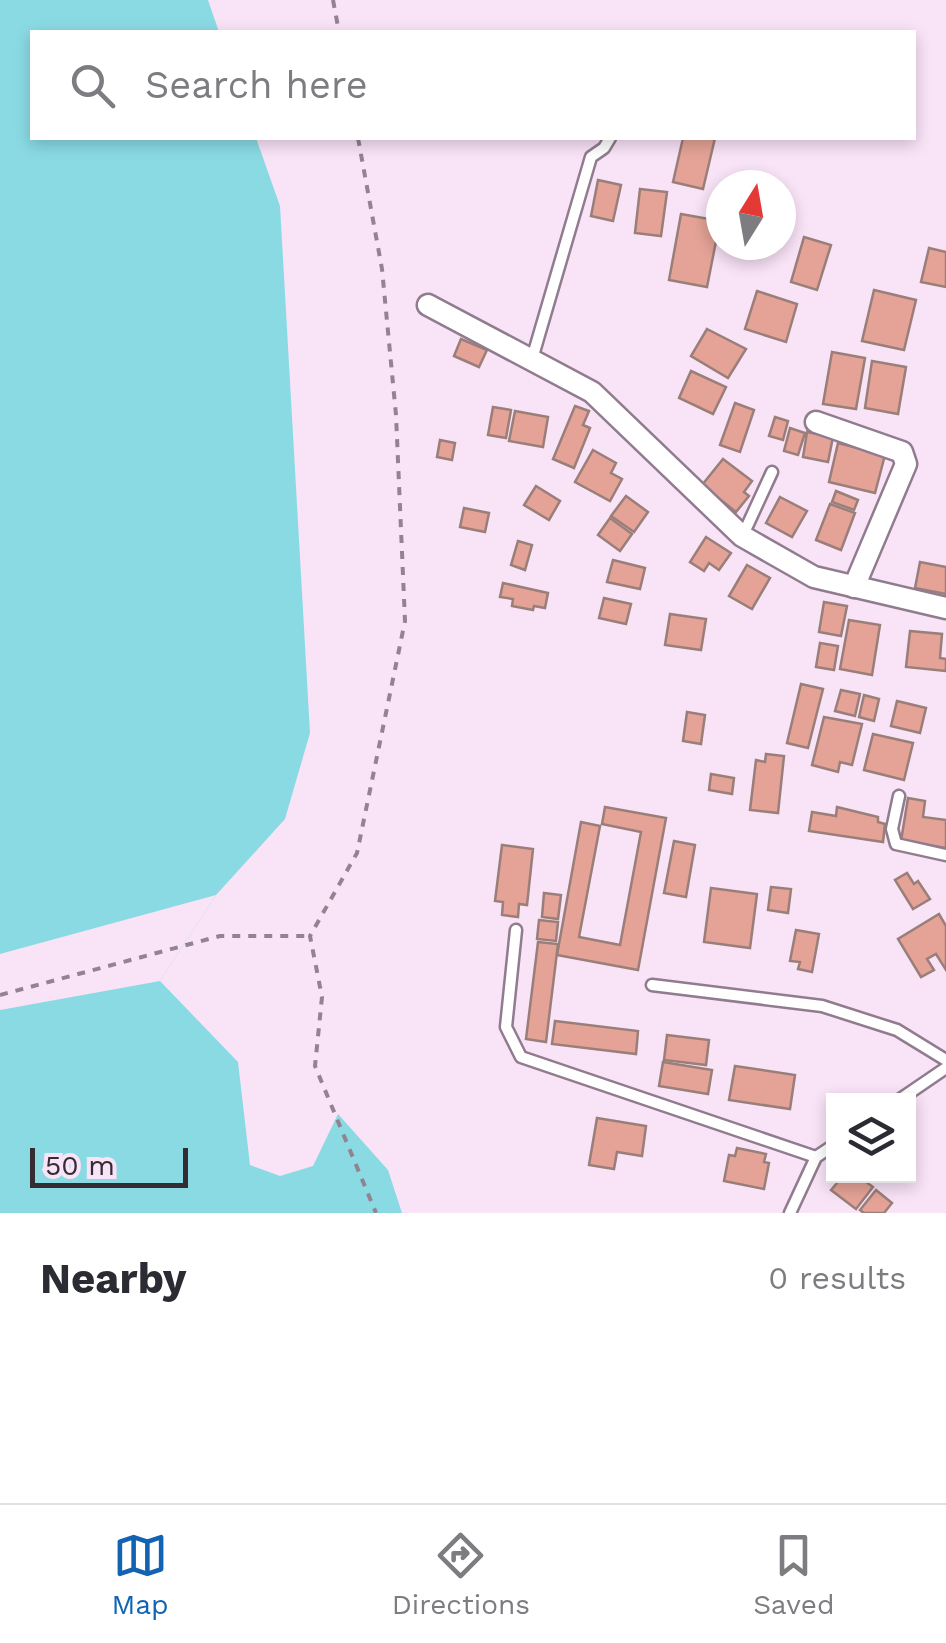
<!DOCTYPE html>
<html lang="en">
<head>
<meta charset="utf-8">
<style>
  :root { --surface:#fff; --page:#f7f7f7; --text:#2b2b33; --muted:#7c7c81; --line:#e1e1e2; --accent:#1264b2 }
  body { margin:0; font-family:"Work Sans",sans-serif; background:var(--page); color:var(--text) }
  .controls { position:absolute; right:30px; bottom:30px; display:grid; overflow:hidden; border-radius:0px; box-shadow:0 5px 15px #0003 }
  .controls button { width:90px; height:90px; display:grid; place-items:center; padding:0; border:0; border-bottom:2px solid var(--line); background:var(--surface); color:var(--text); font:50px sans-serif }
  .compass { position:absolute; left:706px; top:170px; width:90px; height:90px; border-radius:50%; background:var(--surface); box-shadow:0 5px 15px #0003; rotate:11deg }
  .scale { position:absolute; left:30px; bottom:25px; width:158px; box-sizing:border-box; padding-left:10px; border:5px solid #342b33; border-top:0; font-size:28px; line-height:35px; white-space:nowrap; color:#342b33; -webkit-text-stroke:8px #f9e3f7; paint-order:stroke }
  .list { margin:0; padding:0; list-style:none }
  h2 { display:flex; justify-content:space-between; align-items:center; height:130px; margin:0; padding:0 40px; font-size:42px }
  h2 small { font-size:32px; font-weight:400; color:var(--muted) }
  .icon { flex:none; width:55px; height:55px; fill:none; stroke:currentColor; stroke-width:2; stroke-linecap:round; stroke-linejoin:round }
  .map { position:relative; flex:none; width:946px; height:1213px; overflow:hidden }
  .search { position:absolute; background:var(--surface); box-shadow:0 5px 15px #0003; left:30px; right:30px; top:30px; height:110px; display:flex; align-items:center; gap:25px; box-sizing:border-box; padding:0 35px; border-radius:0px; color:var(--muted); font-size:38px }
  .sheet { height:290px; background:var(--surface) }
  nav { display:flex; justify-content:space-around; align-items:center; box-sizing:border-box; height:140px; border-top:2px solid var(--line); background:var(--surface); font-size:28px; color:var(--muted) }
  nav a { display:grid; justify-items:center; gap:5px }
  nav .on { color:var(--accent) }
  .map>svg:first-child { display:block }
  .water { fill:#8adae4 }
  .pier { fill:#f9e3f7 }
  .building { fill:#e5a397; stroke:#9a7e79; stroke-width:2.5 }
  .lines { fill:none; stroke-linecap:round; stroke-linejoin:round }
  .service-casing { stroke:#907c8e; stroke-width:15 }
  .minor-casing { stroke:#907c8e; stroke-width:25 }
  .path { stroke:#928390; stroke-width:4; stroke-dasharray:8 8; stroke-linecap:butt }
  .service { stroke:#fff; stroke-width:10 }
  .minor { stroke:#fff; stroke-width:20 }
</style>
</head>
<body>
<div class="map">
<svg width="946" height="1213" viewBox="0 0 946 1213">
  <rect width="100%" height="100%" fill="#f9e3f7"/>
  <path class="water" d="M0 0H208L219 32H32V138H256L280 206 310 733 285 819 216 895 160 981 238 1062 250 1165 280 1176 313 1166 338 1114 388 1170 402 1213H0Z"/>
  <path class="pier" d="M216 895 160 981 0 1010V954Z"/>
  <g class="building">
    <path d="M683 138H715L703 189 673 182Z"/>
    <path d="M598 180 621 185 613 221 591 216Z"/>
    <path d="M640 189 667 192 661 236 635 233Z"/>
    <path d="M681 214 720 221 707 287 669 280Z"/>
    <path d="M804 237 831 245 817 290 791 282Z"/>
    <path d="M929 248 946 252V287L921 282Z"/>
    <path d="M874 290 916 300 904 350 862 341Z"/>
    <path d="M757 291 797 304 786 342 745 329Z"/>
    <path d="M707 329 746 349 728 378 691 356Z"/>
    <path d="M461 339 487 350 479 367 454 356Z"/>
    <path d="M832 352 865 358 856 409 823 404Z"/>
    <path d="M872 361 906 367 898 414 865 408Z"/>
    <path d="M691 371 726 387 713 414 679 398Z"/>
    <path d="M735 403 754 410 740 452 720 445Z"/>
    <path d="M575 406 589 411 583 425 590 428 574 468 553 459Z"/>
    <path d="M493 407 511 410 506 438 488 435Z"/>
    <path d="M515 411 548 417 543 447 509 441Z"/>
    <path d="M775 417 788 421 783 440 769 436Z"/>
    <path d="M790 428 805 433 798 455 784 451Z"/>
    <path d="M807 432 833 437 828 462 803 457Z"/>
    <path d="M440 440 455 443 452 460 437 457Z"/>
    <path d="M838 443 885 455 875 493 829 482Z"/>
    <path d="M593 450 616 463 611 473 622 479 610 501 575 482Z"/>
    <path d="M723 459 752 481 744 492 749 496 736 512 702 485Z"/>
    <path d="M536 486 560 501 549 520 524 505Z"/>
    <path d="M836 491 858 500 854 510 832 502Z"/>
    <path d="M626 496 648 512 634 532 611 516Z"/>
    <path d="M780 497 807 511 792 537 766 523Z"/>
    <path d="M830 504 855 513 841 550 816 540Z"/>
    <path d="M464 508 489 513 485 532 460 527Z"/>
    <path d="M610 518 632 534 620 551 598 535Z"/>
    <path d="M706 537 731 553 719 570 709 563 704 571 690 562Z"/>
    <path d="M518 541 532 545 525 570 511 565Z"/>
    <path d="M613 560 645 568 640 589 607 582Z"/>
    <path d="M920 562 946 567V594L915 588Z"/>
    <path d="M747 565 770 578 752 609 729 596Z"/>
    <path d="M503 583 548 593 545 608 534 606 533 610 512 606 513 599 500 597Z"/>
    <path d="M604 598 631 604 626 624 599 618Z"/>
    <path d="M824 602 847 606 841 636 819 632Z"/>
    <path d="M670 614 706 619 701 650 665 645Z"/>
    <path d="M849 620 880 625 872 675 840 669Z"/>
    <path d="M910 631 942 634 940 658 946 659V671L906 667Z"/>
    <path d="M820 643 838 646 834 670 816 667Z"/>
    <path d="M801 684 823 689 808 748 787 743Z"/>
    <path d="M841 690 860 694 855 716 835 711Z"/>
    <path d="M864 695 879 699 874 721 859 717Z"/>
    <path d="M897 701 926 708 920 733 891 726Z"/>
    <path d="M687 712 705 715 701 744 683 741Z"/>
    <path d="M824 717 862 724 852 765 840 762 838 772 812 765Z"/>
    <path d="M873 734 913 743 904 780 864 770Z"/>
    <path d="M766 754 784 756 778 813 750 810 756 760 765 762Z"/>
    <path d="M711 774 734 778 732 794 709 790Z"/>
    <path d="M908 798 925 801 923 817 946 820V848L901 841Z"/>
    <path d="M605 807 666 818 638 970 557 955 581 822 600 826 579 937 620 945 641 832 602 824Z"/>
    <path d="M837 807 878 817V822L885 824 883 842 809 831 812 812 836 816Z"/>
    <path d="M674 841 695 845 686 897 664 893Z"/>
    <path d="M502 845 533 849 527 905 519 904 518 917 502 915 503 902 495 901Z"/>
    <path d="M907 873 914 884 918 881 930 899 913 909 895 880Z"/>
    <path d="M771 887 791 889 788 913 768 910Z"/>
    <path d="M711 888 757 894 750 948 704 942Z"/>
    <path d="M544 893 561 895 558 919 542 917Z"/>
    <path d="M939 914 946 926V970L936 954 927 959 934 970 921 977 898 939Z"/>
    <path d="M539 920 558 922 556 941 537 939Z"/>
    <path d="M796 930 819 934 812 972 798 969 800 962 790 961Z"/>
    <path d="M538 942 558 944 546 1042 526 1039Z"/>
    <path d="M555 1021 638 1031 636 1054 552 1044Z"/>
    <path d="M667 1035 709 1040 706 1065 664 1060Z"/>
    <path d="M663 1062 712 1070 708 1094 659 1086Z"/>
    <path d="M735 1066 795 1075 790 1109 729 1100Z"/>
    <path d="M597 1118 646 1126 642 1156 617 1152 614 1169 589 1165Z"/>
    <path d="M737 1148 766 1154 764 1162 769 1163 764 1189 724 1181 729 1155 735 1156Z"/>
    <path d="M843 1176H858L873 1187 856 1209 831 1190Z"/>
    <path d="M876 1190 892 1203 884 1213H864L860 1210Z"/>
  </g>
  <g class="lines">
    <g class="service-casing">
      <g id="service">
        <path d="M532 359 591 157 604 148 610 138"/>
        <path d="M743 535 772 472"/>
        <path d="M899 796 892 829 896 844 946 855"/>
        <path d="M516 930 506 1027 521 1057 816 1157"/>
        <path d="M652 985 822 1006 897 1030 946 1060"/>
        <path d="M899 1100 946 1068"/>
        <path d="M790 1213 816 1157 834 1145"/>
      </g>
    </g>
    <g class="minor-casing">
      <g id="minor">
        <path d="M428 305 592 392 742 536 814 577 946 608"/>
        <path d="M816 422 902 452 906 464 854 587"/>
      </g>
    </g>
    <g class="path">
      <path d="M333 0 339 32"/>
      <path d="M358 138 382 269 396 415 405 621 357 853 310 936 322 997 315 1066 376 1213"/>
      <path d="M0 995 220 936H310"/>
    </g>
    <use href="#service" class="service"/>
    <use href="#minor" class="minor"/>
  </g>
</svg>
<div class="controls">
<button><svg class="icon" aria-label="layers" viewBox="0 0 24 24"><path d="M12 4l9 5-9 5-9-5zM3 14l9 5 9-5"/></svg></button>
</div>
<svg class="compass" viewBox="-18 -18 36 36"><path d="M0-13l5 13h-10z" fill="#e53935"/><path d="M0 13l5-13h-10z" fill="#7c7c81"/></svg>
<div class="scale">50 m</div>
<div class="search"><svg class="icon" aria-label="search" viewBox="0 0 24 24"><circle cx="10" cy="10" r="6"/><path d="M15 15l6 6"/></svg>Search here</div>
</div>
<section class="sheet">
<h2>Nearby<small>0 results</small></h2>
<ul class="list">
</ul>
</section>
<nav>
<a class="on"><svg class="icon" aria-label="map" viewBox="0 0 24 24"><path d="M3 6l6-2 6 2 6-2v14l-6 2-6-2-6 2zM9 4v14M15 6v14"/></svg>Map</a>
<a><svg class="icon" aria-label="directions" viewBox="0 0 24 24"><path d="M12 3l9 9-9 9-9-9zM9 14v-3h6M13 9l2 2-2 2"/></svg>Directions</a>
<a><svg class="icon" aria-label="saved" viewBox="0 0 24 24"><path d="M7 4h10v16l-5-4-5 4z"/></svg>Saved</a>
</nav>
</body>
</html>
